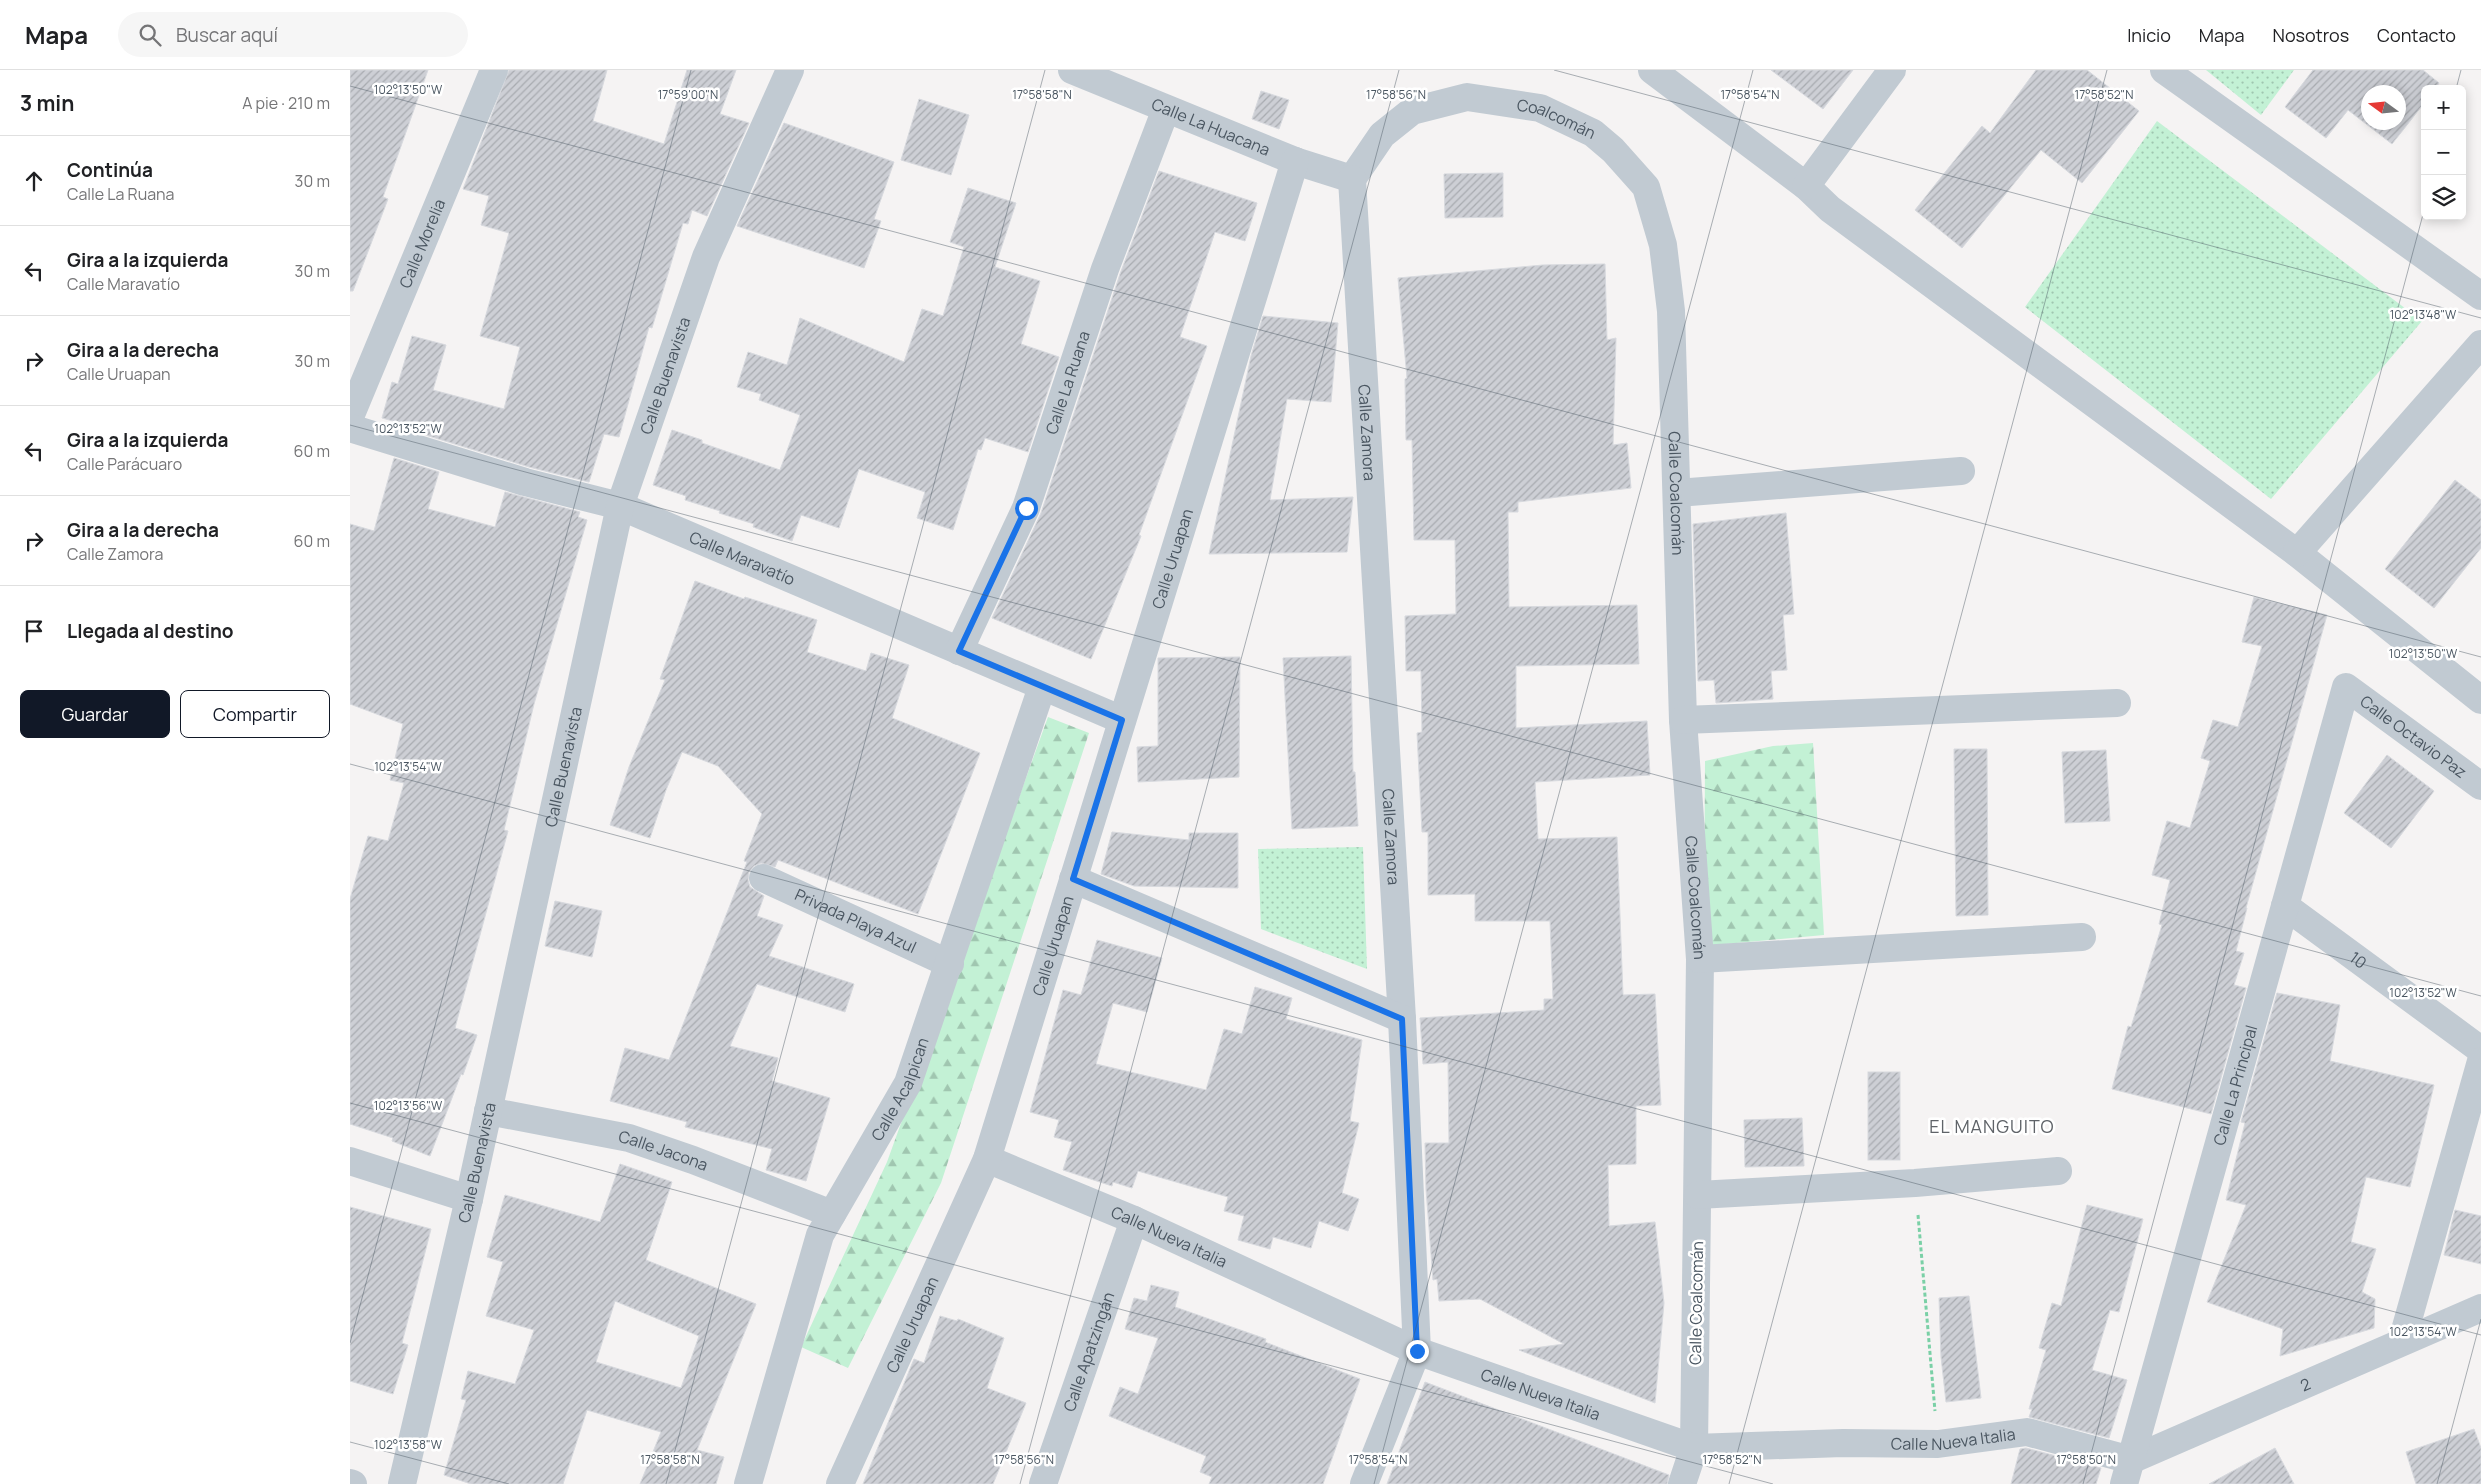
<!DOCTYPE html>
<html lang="es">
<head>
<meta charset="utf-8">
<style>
  :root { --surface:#fff; --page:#f6f6f6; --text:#202124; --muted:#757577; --line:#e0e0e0; --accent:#111827 }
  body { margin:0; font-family:Manrope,sans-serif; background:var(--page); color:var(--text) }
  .controls { position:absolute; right:15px; top:15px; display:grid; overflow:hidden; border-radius:8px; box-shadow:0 2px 12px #0003 }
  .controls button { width:45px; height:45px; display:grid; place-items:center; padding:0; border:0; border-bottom:1px solid var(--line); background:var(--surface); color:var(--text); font:25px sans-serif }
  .compass { position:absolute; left:2011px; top:15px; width:45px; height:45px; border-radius:50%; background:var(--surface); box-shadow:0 2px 12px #0003; rotate:285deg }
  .stop { position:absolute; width:15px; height:15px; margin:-11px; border:4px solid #1a73e8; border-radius:50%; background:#fff }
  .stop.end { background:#1a73e8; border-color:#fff; box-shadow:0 1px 5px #0008 }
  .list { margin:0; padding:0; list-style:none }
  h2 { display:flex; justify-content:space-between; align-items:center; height:65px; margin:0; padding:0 20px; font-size:21px }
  h2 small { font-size:16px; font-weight:400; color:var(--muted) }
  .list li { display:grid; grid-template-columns:32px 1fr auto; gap:15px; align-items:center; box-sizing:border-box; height:90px; padding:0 20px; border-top:1px solid var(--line) }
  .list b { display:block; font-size:19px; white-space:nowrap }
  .list p { margin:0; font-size:16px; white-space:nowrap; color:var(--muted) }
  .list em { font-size:16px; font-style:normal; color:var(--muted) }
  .actions { display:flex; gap:10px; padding:15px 20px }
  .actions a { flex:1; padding:11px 0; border:1px solid var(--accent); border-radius:8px; text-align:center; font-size:18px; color:var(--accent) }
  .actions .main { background:var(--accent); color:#fff }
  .icon { flex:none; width:28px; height:28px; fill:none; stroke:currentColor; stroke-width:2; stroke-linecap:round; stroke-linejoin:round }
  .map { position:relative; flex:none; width:2131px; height:1414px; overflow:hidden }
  header { display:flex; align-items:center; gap:30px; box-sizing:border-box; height:70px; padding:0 25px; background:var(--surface); border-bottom:1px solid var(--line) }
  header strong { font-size:24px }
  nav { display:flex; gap:28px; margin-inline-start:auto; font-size:18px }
  .search { width:350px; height:45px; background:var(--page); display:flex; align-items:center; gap:12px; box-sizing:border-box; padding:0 18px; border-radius:28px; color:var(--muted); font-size:19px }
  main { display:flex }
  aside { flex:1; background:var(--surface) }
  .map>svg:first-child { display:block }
  .grass { fill:url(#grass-dots) }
  .forest { fill:url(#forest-firs) }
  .building { fill:url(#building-hatch); stroke:#d7d9de; fill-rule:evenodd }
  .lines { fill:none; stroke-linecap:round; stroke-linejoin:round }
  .path { stroke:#7ad0a6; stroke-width:3; stroke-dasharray:4 2.5; stroke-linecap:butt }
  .minor { stroke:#c1cad2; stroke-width:28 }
  .route { stroke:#1a73e8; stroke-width:6 }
  .ticks { fill:none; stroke:#4a5661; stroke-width:1; stroke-opacity:0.45 }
  .labels { text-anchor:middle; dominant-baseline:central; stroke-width:5; stroke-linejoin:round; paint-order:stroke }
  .street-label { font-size:16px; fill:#4a5661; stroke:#fff }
  .neighbourhood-label { font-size:18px; letter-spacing:1px; fill:#5f6368; stroke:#fff }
  .ticks-label { font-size:12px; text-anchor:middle; fill:#4a5661; stroke:#fff; stroke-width:5; stroke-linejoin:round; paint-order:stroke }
</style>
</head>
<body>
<header>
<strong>Mapa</strong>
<div class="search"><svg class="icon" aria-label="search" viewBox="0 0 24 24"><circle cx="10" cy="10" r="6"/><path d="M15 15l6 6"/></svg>Buscar aquí</div>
<nav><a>Inicio</a><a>Mapa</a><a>Nosotros</a><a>Contacto</a></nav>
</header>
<main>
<aside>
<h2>3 min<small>A pie · 210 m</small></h2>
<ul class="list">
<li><svg class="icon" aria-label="ahead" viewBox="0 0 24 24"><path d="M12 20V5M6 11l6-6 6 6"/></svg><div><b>Continúa</b><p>Calle La Ruana</p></div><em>30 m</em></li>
<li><svg class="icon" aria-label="left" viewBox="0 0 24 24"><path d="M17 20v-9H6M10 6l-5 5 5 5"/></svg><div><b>Gira a la izquierda</b><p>Calle Maravatío</p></div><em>30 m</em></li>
<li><svg class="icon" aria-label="right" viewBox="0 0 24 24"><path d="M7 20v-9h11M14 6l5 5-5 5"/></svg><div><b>Gira a la derecha</b><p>Calle Uruapan</p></div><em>30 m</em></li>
<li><svg class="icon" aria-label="left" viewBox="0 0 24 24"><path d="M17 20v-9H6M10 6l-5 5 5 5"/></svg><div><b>Gira a la izquierda</b><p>Calle Parácuaro</p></div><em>60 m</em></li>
<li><svg class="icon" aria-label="right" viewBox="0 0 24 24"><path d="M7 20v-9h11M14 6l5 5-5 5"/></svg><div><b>Gira a la derecha</b><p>Calle Zamora</p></div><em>60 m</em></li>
<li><svg class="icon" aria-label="arrive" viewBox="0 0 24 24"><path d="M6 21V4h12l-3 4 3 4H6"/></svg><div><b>Llegada al destino</b></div></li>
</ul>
<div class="actions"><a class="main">Guardar</a><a>Compartir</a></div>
</aside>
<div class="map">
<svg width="2131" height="1414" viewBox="0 0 2131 1414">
  <defs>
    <pattern id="grass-dots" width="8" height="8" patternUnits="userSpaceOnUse" patternTransform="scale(1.25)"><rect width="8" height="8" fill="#c3f1d5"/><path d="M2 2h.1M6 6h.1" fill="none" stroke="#a0c6b0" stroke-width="1.8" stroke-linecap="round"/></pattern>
    <pattern id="forest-firs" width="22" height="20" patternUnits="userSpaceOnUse" patternTransform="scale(1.25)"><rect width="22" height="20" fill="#c3f1d5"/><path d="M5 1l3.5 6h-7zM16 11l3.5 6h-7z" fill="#a0c6b0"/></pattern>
    <pattern id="building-hatch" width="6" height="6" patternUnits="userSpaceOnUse" patternTransform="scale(1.25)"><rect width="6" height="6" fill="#cdcfd5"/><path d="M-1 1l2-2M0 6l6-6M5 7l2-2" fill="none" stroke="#a8abb0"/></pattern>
  </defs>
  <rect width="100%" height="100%" fill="#f5f3f3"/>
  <g class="grass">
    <path d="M1856 0H1944L1911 45Z"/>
    <path d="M1807 51 2072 251 1921 429 1675 237Z"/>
    <path d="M1013 777 1017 899 911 859 908 779Z"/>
  </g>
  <g class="forest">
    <path d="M698 647 739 663 591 1113 498 1298 451 1277 537 1092Z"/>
    <path d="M1463 673 1474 865 1354 876 1355 691 1423 676Z"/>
  </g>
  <g class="building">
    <path d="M0 0H78L33 127 38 129 3 221H0Z"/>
    <path d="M159 0H257L243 51 314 74 337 0H386L370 44 399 53 357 146 342 140 338 154 333 153 302 258 299 257 269 367 254 364 239 412 179 397 53 358 54 354 32 348 42 312 48 314 62 266 96 275 83 320 154 339 170 277 130 266 159 163 131 155 139 126 113 119Z"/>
    <path d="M1421 0H1503L1473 39Z"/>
    <path d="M1686 0H1737L1789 41 1732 113 1691 80 1612 178 1565 140 1632 56 1640 63Z"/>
    <path d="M1963 0H2073L2089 13 2085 19H2075V32L2042 74 1998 40 1976 68 1935 37ZM2018 22H2048V52H2018Z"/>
    <path d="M911 21 939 30 929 59 902 49Z"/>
    <path d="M569 29 619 45 601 105 551 90Z"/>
    <path d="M434 53 544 92 524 149 531 151 514 198 387 156Z"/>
    <path d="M809 101 907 133 895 171 865 162 830 267 857 276 789 465 791 466 741 589 642 548 691 443 770 204Z"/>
    <path d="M1153 103V147L1095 148 1094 104Z"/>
    <path d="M618 118 666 133 645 197 690 211 671 274 709 287 678 382 635 368 631 380 628 379 603 460 567 448 575 422 509 399 489 458 451 445 442 471 403 457 404 454 369 443 370 441 335 430 336 426 303 415 322 360 352 370V373L430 400 450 345 409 330 411 324 387 317 398 282 437 295 450 248 554 292 572 239 593 246 614 177 600 172Z"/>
    <path d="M1255 194 1257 270 1266 268 1263 375 1277 373 1281 418 1168 432V442H1158L1159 537 1287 535 1289 594 1166 596V658L1297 651 1300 705 1185 712 1188 769 1267 767 1273 925 1305 924 1311 1035 1286 1036V1094L1258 1095 1259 1156 1305 1152 1314 1233 1305 1333 1169 1280 1214 1274 1130 1229 1089 1231 1087 1209 1083 1210 1076 1119 1075 1073H1099L1098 992 1073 994 1070 948 1194 940V929H1203L1200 851H1125V824L1078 825V762H1072L1067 663 1072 662 1071 601H1056L1055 546 1106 544 1105 470H1064L1062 370H1056L1055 309 1057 308 1048 208 1193 195Z"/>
    <path d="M913 246 988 253 981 332 937 329 920 430 1003 427 997 482 859 484 901 286Z"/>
    <path d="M44 388 89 402 78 439 145 457 155 422 230 442 228 447 237 450 184 634 154 760 158 761 105 958 127 965 113 1005 111 1004 80 1086 42 1071 43 1068 0 1054V829L18 766 38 771 54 713 40 710 53 654 0 634V454L24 461Z"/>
    <path d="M2105 410 2131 430V478L2084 538 2035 499Z"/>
    <path d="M1436 443 1444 544 1433 545 1437 600 1421 601 1423 629 1366 633 1364 610 1348 611 1343 454Z"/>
    <path d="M345 511 394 529 395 527 467 550 457 582 516 601 521 583 559 595 542 648 630 683 568 844 428 790 425 797 411 793 404 796 399 802 398 810 400 817 414 826 407 846 433 855 419 886 504 914 495 942 407 914 380 976 428 988 422 1011 480 1028 456 1111 416 1100 422 1079 335 1057 337 1052 260 1031 275 978 319 990 397 792 394 791 412 744 368 696 332 682 316 720 300 768 260 755 279 697 315 610 310 609Z"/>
    <path d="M1904 527 1977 545 1896 838H1897L1886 881 1894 883 1884 915 1896 918 1861 1044 1762 1019 1778 956 1781 957 1812 855 1809 854 1820 810 1802 805 1817 751 1840 758 1860 691 1851 688 1863 650 1888 657 1912 576 1892 572Z"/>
    <path d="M1001 586 1003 702H1005L1008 756 942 759 933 588Z"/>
    <path d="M890 587 889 707 788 712 787 677 808 676V588Z"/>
    <path d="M1604 679H1637L1638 845 1606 846Z"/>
    <path d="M1756 680 1760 751 1715 753 1712 682Z"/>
    <path d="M2037 685 2084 721 2041 778 1994 743Z"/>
    <path d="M762 762 839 770V763H888V818L784 816 751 804Z"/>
    <path d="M205 831 252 841 242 887 195 876Z"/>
    <path d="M747 870 812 888 797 942 763 933 746 994 856 1020 874 959 892 964 905 917 942 928 936 949 1012 970 1000 1051 1009 1053 992 1123 1009 1129 998 1161 969 1151 961 1178 923 1167 920 1179 888 1170 894 1146 874 1141 878 1127 788 1101 782 1118 763 1112 762 1116 713 1100 722 1072 704 1067 709 1050 680 1042 713 920 731 925Z"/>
    <path d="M1927 923 1990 935 1980 991 2084 1015 2060 1117 2016 1107 2001 1172 2026 1179 2012 1222 2025 1229 2024 1258 1930 1286 1933 1259 1857 1232 1896 1135 1876 1130 1895 1053 1891 1052Z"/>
    <rect x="1518" y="1002" width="32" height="88"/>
    <path d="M1452 1048 1454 1096 1395 1097 1394 1050Z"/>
    <path d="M270 1094 322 1112 296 1190 406 1234 347 1380 374 1387 366 1414H290L311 1362 237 1340 213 1414H121L94 1405 116 1330 111 1329 118 1301 165 1314 184 1260 136 1246 153 1192 137 1187 155 1125 250 1152ZM265 1231 349 1266 331 1318 246 1292Z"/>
    <path d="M1737 1135 1793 1149 1769 1242 1760 1240 1742 1300 1777 1310 1759 1368 1679 1347 1682 1339H1679L1696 1280 1689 1278 1702 1233 1711 1236Z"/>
    <path d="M0 1137 81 1159 52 1273 58 1275 43 1324 0 1311Z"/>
    <path d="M2105 1140 2131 1146V1194L2094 1185Z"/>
    <path d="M801 1215 829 1222 825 1237 916 1269 915 1272 1010 1309 973 1414H859L862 1407 850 1402 856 1386 759 1346 770 1317 788 1324 808 1268 775 1259 784 1228 797 1231Z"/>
    <path d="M1619 1226 1631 1328 1596 1332 1591 1287 1589 1228Z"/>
    <path d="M590 1246 607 1251 608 1249 654 1268 637 1318 676 1333 643 1414H513L564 1289 574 1293Z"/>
    <path d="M1075 1312 1319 1405 1317 1414H1037Z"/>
    <path d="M2124 1359 2131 1378V1414H2066L2056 1382Z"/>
    <path d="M1676 1378 1751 1398 1746 1414H1661L1670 1379Z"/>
    <path d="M1925 1378 1944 1414H1859Z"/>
  </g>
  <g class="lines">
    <path class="path" d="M1568 1145 1585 1341"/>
    <g class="minor">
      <path id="s1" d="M722 0 945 91 1002 109"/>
      <path d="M1302 0 1456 116 1480 139 1947 483 2131 630"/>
      <path d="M1814 0 2131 226"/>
      <path id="s2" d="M1002 109 1032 65 1062 41 1117 27 1190 38 1243 63 1263 80 1296 117 1313 175 1321 241 1333 650 1350 889 1344 1378 1332 1414"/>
      <path id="s3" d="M1002 109 1052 949 1067 1281 1014 1414"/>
      <path d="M1456 116 1542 0"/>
      <path id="s4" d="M0 347 144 0"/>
      <path id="s5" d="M0 358 175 412 270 436 772 650"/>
      <path d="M1327 423 1611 401"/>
      <path d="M1947 483 2131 274"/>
      <path id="s6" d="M609 581 676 438 755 199 816 39"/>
      <path d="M1333 650 1767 633"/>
      <path id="s7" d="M413 808 600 894"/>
      <path d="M723 809 1052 949"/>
      <path id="s8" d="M1935 836 2131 980"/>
      <path d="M1350 889 1732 867"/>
      <path id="s9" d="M138 1041 279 1068 343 1090 482 1144"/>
      <path id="s10" d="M637 1089 784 1150 1067 1281 1344 1378 1493 1373 1588 1374 1677 1362 1781 1390 2131 1238"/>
      <path d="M0 1091 119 1129"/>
      <path d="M1348 1125 1565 1113 1708 1101"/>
      <path d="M2052 1271 2131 991"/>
      <path d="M0 1413 3 1414"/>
      <path id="s11" d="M52 1414 119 1129 270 436 356 187 440 0"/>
      <path id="s12" d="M398 1414 470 1165 558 1013 692 617"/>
      <path id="s13" d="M490 1414 637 1089 945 91"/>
      <path id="s14" d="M693 1414 784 1150"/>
      <path id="s15" d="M1774 1414 1996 617 2131 716"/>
    </g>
  </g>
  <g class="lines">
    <path class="route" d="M676 438 609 581 772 650 723 809 1052 949 1067 1281"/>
  </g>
  <path class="ticks" d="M1204 0 2131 248M0 16 2131 587M2106 19 2111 0M0 355 2131 926M0 694 2131 1265M0 1033 1423 1414M0 1273 341 0M0 1372 159 1414M316 1414 695 0M670 1414 1049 0M1024 1414 1403 0M1379 1414 1757 0M1733 1414 2075 137M2087 1414 2131 1249"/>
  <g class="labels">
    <g class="street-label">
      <text stroke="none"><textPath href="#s2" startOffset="241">Coalcomán</textPath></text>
      <text stroke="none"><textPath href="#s1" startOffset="150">Calle La Huacana</textPath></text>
      <text stroke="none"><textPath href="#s4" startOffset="188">Calle Morelia</textPath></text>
      <text stroke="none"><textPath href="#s11" startOffset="1140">Calle Buenavista</textPath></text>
      <text stroke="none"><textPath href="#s6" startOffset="290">Calle La Ruana</textPath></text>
      <text stroke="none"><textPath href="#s3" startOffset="254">Calle Zamora</textPath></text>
      <text stroke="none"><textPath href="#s2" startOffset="666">Calle Coalcomán</textPath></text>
      <text stroke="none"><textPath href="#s5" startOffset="414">Calle Maravatío</textPath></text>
      <text stroke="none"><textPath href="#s13" startOffset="985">Calle Uruapan</textPath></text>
      <text stroke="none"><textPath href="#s15" startOffset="911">Calle Octavio Paz</textPath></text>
      <text stroke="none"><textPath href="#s11" startOffset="735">Calle Buenavista</textPath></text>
      <text stroke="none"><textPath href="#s3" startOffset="659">Calle Zamora</textPath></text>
      <text stroke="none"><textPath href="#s2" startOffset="1071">Calle Coalcomán</textPath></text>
      <text stroke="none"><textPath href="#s7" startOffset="102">Privada Playa Azul</textPath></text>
      <text stroke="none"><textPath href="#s13" startOffset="580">Calle Uruapan</textPath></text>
      <text stroke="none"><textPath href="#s8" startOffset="91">10</textPath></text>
      <text stroke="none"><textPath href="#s15" startOffset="414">Calle La Principal</textPath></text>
      <text stroke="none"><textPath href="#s12" startOffset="426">Calle Acalpican</textPath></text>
      <text stroke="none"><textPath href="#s9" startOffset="180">Calle Jacona</textPath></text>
      <text stroke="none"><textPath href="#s11" startOffset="330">Calle Buenavista</textPath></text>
      <text stroke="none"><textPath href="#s10" startOffset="198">Calle Nueva Italia</textPath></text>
      <text transform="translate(1346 1233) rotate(-89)">Calle Coalcomán</text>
      <text stroke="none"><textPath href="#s13" startOffset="175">Calle Uruapan</textPath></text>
      <text stroke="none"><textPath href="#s14" startOffset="140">Calle Apatzingán</textPath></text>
      <text stroke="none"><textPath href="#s10" startOffset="1396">2</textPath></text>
      <text stroke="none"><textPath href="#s10" startOffset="602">Calle Nueva Italia</textPath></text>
      <text stroke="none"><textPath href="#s10" startOffset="1024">Calle Nueva Italia</textPath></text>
    </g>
    <g class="neighbourhood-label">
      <text x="1642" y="1056">EL MANGUITO</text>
    </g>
  </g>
  <g class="ticks-label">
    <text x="58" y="24">102°13'50"W</text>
    <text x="338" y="29">17°59'00"N</text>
    <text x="692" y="29">17°58'58"N</text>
    <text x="1046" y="29">17°58'56"N</text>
    <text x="1400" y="29">17°58'54"N</text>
    <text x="1754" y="29">17°58'52"N</text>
    <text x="2073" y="249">102°13'48"W</text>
    <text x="58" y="363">102°13'52"W</text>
    <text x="2073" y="588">102°13'50"W</text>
    <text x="58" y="701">102°13'54"W</text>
    <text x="2073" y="927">102°13'52"W</text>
    <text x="58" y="1040">102°13'56"W</text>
    <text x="2073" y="1266">102°13'54"W</text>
    <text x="58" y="1379">102°13'58"W</text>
    <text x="320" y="1394">17°58'58"N</text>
    <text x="674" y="1394">17°58'56"N</text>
    <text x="1028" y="1394">17°58'54"N</text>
    <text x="1382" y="1394">17°58'52"N</text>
    <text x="1736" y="1394">17°58'50"N</text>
  </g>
</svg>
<div class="controls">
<button>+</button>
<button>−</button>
<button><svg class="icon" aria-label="layers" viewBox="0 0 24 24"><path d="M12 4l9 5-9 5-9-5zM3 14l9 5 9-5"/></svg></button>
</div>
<svg class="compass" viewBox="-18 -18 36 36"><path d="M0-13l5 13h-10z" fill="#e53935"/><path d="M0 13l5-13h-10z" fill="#757577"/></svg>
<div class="stop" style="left:676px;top:438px"></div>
<div class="stop end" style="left:1067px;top:1281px"></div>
</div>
</main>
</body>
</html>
